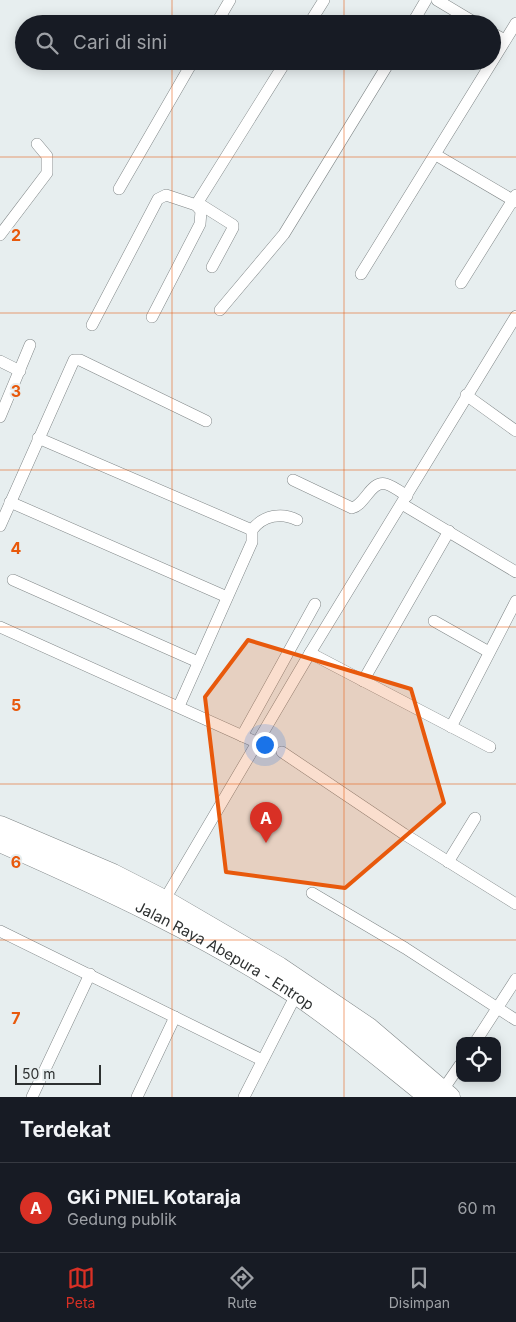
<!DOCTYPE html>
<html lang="id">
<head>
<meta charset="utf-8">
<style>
  :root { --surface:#171b24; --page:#20242c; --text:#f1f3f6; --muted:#9ea1a6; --line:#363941; --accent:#d93025 }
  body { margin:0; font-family:Inter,sans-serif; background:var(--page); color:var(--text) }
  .controls { position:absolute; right:15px; bottom:15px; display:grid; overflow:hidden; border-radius:10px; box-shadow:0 2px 12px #0003 }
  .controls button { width:45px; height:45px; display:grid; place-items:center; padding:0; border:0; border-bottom:1px solid var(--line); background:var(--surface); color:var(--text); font:25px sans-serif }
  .scale { position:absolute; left:15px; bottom:12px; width:86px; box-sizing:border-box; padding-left:5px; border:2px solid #2e3131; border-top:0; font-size:14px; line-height:18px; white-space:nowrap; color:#2e3131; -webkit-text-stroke:4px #e7eeef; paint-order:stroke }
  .you { position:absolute; left:264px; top:744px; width:18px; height:18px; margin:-12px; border:4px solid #fff; border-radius:50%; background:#1a73e8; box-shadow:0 0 0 8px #1a73e833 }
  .badge { display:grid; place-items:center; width:32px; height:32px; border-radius:50%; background:var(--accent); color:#fff; font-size:16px; font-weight:700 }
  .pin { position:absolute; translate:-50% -41px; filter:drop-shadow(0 1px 2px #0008) }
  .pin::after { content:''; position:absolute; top:26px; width:18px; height:15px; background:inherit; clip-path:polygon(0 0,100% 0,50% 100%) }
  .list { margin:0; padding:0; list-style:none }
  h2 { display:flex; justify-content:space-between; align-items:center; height:65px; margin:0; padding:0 20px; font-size:21px }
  h2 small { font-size:16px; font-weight:400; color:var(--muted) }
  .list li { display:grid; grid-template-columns:32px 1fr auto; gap:15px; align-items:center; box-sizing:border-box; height:90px; padding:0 20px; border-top:1px solid var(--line) }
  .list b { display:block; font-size:19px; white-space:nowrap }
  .list p { margin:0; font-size:16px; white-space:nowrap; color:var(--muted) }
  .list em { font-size:16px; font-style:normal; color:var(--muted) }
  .icon { flex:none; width:28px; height:28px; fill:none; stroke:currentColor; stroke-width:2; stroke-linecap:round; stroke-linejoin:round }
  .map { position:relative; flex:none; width:516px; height:1097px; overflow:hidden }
  .search { position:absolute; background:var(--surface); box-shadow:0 2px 12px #0003; left:15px; right:15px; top:15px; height:55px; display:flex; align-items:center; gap:12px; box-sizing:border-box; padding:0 18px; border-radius:28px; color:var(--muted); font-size:19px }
  .sheet { height:155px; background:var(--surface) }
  nav { display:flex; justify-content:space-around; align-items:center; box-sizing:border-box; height:70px; border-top:1px solid var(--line); background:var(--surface); font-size:14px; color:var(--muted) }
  nav a { display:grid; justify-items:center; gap:2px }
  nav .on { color:var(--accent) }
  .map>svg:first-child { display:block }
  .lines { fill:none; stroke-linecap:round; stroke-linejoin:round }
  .street-casing { stroke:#818788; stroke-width:12 }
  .highway-casing { stroke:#818788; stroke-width:21 }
  .street { stroke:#fff; stroke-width:11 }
  .highway { stroke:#fff; stroke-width:20 }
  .marked { fill:#e8590c; fill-opacity:0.2; stroke:#e8590c; stroke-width:4; stroke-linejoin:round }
  .grid { fill:none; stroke:#e8590c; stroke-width:1; stroke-opacity:0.55 }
  .labels { text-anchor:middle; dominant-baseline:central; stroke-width:4; stroke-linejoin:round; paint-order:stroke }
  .street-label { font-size:15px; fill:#2e3131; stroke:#e7eeef }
  .grid-label { font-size:16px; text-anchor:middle; font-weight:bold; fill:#e8590c; stroke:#e7eeef; stroke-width:4; stroke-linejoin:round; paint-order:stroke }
</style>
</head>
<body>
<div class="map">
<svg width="516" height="1097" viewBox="0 0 516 1097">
  <rect width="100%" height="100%" fill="#e7eeef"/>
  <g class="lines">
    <g class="street-casing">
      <g id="street">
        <path d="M437 0 477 24"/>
        <path d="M216 24 230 0"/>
        <path d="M309 24 324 0"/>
        <path d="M412 24 426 0"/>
        <path d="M492 33 505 40"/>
        <path d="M436 155 516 202"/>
        <path d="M119 189 193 61"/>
        <path d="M198 203 233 225V228L212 267"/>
        <path d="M0 235 47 173V156L37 144"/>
        <path d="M361 274 516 23"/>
        <path d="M461 283 516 195"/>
        <path d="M220 310 284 234 390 61"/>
        <path d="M152 317 200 224 201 211 196 205"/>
        <path d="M92 325 158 199 166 195 196 205 286 61"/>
        <path d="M0 361 20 371"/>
        <path d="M466 395 516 431"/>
        <path d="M0 417 30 345"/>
        <path d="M38 438 252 530"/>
        <path d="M293 480 352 508C365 505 371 480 386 484 393 486 401 492 407 496"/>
        <path d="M10 502 227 597"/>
        <path d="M402 504 516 572"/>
        <path d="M0 526 74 360H80L206 421"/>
        <path d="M13 580 198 662"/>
        <path d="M434 621 489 652"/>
        <path d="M0 627 258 743"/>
        <path d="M310 653 490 747"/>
        <path d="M363 681 449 531"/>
        <path d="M179 706 252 542V530C263 515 282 512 297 520"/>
        <path d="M451 727 516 601"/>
        <path d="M242 736 315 604"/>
        <path d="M282 752 404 834 516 904"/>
        <path d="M448 862 475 818"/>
        <path d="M312 893 405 948 516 1020"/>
        <path d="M162 904 310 653 516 316"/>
        <path d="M0 931 262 1060"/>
        <path d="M476 1041 516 979"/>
        <path d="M440 1094 460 1065"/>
        <path d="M32 1097 90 974"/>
        <path d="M137 1097 175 1017"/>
        <path d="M244 1097 298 991"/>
      </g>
    </g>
    <g class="highway-casing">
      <g id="highway">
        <path d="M0 826 113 874 164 900 279 967 369 1028 450 1097"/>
        <path id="s1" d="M0 842C102 887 204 934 297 995 343 1026 385 1062 429 1097"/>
      </g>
    </g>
    <use href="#street" class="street"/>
    <use href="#highway" class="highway"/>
  </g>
  <path class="marked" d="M248 640 411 689 444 803 345 888 226 872 205 697Z"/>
  <path class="grid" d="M172 0V24M344 0V24M172 61V1097M344 61V1097M0 157H516M0 313H516M0 470H516M0 627H516M0 784H516M0 940H516"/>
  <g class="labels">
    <g class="street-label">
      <text stroke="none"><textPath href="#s1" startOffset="252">Jalan Raya Abepura - Entrop</textPath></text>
    </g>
  </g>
  <g class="grid-label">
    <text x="16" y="241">2</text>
    <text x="16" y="397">3</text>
    <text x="16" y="554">4</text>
    <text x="16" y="711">5</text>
    <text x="16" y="868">6</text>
    <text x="16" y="1024">7</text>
  </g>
</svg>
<div class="controls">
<button><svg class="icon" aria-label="locate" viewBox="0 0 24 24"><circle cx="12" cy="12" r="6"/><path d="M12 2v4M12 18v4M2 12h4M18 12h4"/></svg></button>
</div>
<div class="scale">50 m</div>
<div class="you"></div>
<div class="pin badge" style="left:266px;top:843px">A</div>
<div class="search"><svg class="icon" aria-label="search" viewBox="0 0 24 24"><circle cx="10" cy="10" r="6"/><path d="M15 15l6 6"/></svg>Cari di sini</div>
</div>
<section class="sheet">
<h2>Terdekat<small></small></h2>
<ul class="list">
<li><span class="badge">A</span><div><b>GKi PNIEL Kotaraja</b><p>Gedung publik</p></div><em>60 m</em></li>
</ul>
</section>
<nav>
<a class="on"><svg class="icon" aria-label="map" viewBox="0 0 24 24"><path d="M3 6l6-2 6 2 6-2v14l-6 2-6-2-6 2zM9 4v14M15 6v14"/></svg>Peta</a>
<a><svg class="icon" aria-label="directions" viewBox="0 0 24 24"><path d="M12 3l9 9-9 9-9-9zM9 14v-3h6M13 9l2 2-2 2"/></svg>Rute</a>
<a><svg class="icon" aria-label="saved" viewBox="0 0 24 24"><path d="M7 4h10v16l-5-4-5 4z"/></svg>Disimpan</a>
</nav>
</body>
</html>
